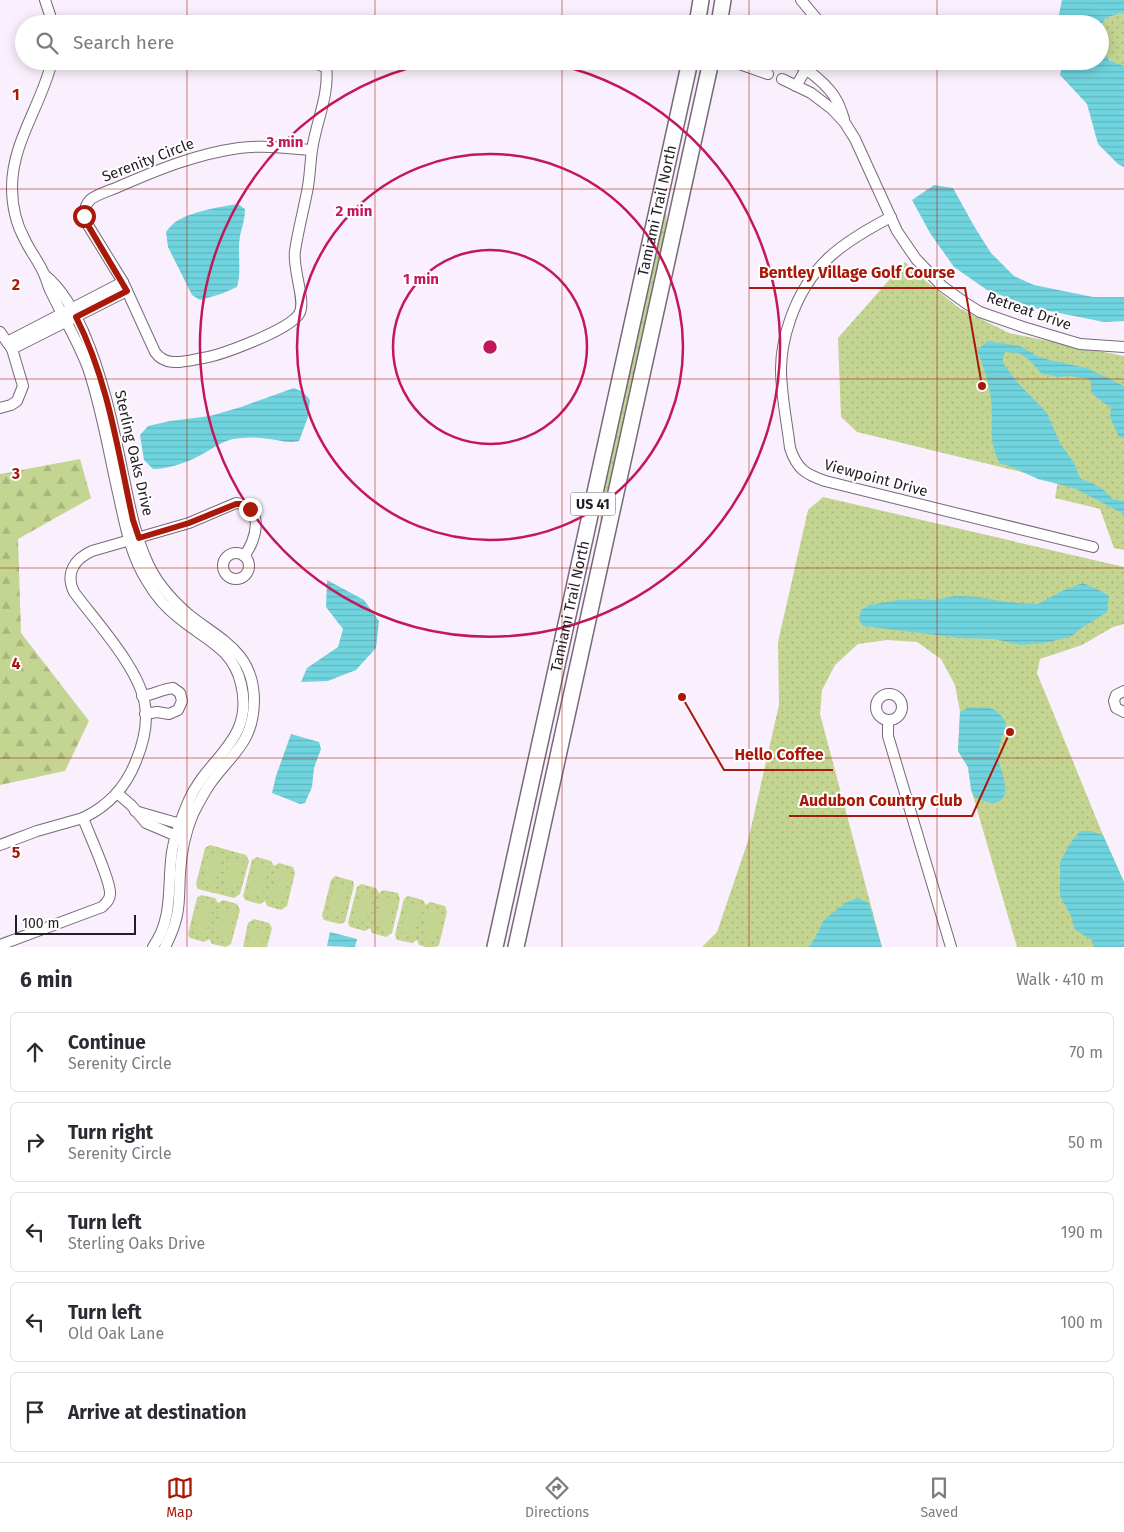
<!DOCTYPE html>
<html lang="en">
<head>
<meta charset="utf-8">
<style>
  :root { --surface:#fff; --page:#f7f7f7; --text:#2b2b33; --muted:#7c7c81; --line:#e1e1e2; --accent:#a9190a }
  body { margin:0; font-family:"Fira Sans",sans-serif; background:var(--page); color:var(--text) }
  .scale { position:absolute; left:15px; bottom:12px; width:121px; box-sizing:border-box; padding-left:5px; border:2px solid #231d25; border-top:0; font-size:14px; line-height:18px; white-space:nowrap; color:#231d25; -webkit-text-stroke:4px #fff; paint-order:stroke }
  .stop { position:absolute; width:15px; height:15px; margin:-11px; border:4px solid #a9190a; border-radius:50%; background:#fff }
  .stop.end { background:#a9190a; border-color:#fff; box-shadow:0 1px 5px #0008 }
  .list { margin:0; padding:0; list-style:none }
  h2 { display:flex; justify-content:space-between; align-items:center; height:65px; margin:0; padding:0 20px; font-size:21px }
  h2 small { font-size:16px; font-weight:400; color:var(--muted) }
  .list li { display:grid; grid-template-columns:32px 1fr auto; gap:15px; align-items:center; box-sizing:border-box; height:80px; margin:0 10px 10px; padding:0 10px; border:1px solid var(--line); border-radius:8px }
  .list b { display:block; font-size:19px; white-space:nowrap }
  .list p { margin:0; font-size:16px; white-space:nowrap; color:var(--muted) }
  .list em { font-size:16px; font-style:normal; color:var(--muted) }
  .icon { flex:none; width:28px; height:28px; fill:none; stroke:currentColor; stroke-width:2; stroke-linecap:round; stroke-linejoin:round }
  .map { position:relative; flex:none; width:1124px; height:947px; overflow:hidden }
  .search { position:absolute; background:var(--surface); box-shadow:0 2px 12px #0003; left:15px; right:15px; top:15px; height:55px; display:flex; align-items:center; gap:12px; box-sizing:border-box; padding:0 18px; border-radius:28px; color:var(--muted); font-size:19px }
  .sheet { height:515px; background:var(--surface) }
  nav { display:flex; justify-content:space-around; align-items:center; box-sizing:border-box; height:70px; border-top:1px solid var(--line); background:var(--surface); font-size:14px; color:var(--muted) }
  nav a { display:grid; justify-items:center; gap:2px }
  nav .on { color:var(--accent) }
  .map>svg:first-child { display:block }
  .grass { fill:url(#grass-dots) }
  .forest { fill:url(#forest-firs) }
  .garden { fill:#c4d592 }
  .water { fill:url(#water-rules) }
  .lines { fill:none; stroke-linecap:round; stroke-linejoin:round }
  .street-casing { stroke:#78687b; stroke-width:12 }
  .primary-casing { stroke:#78687b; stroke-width:18 }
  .street { stroke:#fff; stroke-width:10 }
  .primary { stroke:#fff; stroke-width:15 }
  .route { stroke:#a9190a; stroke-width:6 }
  .grid { fill:none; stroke:#a9190a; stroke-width:1; stroke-opacity:0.55 }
  .ring { fill:none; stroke:#c2185b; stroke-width:2.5 }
  .labels { text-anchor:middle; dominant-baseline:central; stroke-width:4; stroke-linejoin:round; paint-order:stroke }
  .shield { fill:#fff; stroke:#656166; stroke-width:1 }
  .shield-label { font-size:14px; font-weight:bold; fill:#231d25 }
  .street-label { font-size:15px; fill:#231d25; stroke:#fff }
  .grid-label { font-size:16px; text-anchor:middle; font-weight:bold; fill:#a9190a; stroke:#fff; stroke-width:4; stroke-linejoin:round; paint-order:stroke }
  .centre { fill:#c2185b; stroke:#fff; stroke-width:2.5 }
  .ring-label { font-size:15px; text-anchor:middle; font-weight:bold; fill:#c2185b; stroke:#fff; stroke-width:4; stroke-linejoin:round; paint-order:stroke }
  .leader { fill:none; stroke:#a9190a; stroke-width:2 }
  .callout-dot { fill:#a9190a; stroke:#fff; stroke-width:2 }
  .callout-label { font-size:16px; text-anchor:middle; font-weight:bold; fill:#a9190a; stroke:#fff; stroke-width:4; stroke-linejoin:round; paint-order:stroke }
</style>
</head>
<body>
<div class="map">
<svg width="1124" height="947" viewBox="0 0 1124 947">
  <defs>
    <pattern id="grass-dots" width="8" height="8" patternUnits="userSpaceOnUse" patternTransform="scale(1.25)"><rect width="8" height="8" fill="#c4d592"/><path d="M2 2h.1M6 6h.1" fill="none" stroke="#a8b67e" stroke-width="1.8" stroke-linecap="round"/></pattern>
    <pattern id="forest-firs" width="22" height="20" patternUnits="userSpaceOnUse" patternTransform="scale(1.25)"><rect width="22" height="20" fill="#c4d592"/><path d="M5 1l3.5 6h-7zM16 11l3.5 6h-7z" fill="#a8b67e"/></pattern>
    <pattern id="water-rules" width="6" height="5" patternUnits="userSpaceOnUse" patternTransform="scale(1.25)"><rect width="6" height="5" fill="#70d4df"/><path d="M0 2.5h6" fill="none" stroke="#61b6bf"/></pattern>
  </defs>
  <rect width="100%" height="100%" fill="#faeffc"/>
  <g class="grass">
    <path d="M1124 12V66C1119 64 1113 63 1109 59 1096 49 1098 30 1106 18Z"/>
    <path d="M664 211 666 212 667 230 602 522H601L599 507Z"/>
    <path d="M905 262 922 278 959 308 1009 333 1124 356V550L1114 548 1100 509 1055 498 1058 481 857 432 841 417 838 338Z"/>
    <path d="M823 497 1124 567V624L1113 627 1082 645 1040 659 1037 673 1103 835 1124 882V947H1017L971 789 968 767 958 751 960 712 955 685 941 659 917 642 887 640 858 644 835 665 822 690 820 714 882 947H702L717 932 748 841 779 705 778 642 808 510Z"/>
    <path d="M210 845 246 855 249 861 240 894 234 898 198 889 196 884 205 848Z"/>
    <path d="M257 857 271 861 274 866 279 863 293 867 295 873 287 906 281 910 267 906 265 901 260 904 245 900 243 896 252 860Z"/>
    <path d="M335 876 353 881 354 885 345 922 340 924 324 920 322 916 331 880Z"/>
    <path d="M361 884 376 888 379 893 383 890 398 893 400 899 392 933 386 937 372 933 370 928 365 931 350 927 348 923 357 887Z"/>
    <path d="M201 895 215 898 218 903 223 900 237 904 240 910 231 944 226 947 212 944 209 939 204 942 190 938 188 934 197 898Z"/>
    <path d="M408 896 423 900 426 905 430 902 445 906 447 912 439 945 436 947H426L419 945 417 940 412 943 397 940 395 935 404 899Z"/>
    <path d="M254 919 269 923 272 928 267 947H243L248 923Z"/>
  </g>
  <path class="forest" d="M80 459 91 498 18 539 21 633 89 721 65 771 0 785V474Z"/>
  <g class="garden">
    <path d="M209 853 222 856 215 885 202 881Z"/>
    <path d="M230 858 243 862 236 890 223 887Z"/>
    <path d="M256 865 269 868 262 896 248 893Z"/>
    <path d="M277 870 290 874 283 902 270 898Z"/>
    <path d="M335 884 348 887 341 916 328 912Z"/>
    <path d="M361 892 374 895 366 923 353 920Z"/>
    <path d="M382 897 395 900 388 929 375 925Z"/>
    <path d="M200 902 213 906 206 934 193 930Z"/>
    <path d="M408 904 421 907 413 935 400 932Z"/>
    <path d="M222 908 235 911 228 939 215 936Z"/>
    <path d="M429 909 442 913 435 941 422 937Z"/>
    <path d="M253 927 266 931 262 947H248Z"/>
  </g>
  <g class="water">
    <path d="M1062 0H1124V12L1106 18 1100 27V24H1057Z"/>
    <path d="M1100 48 1109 60 1124 66V167L1118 164 1098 144 1087 104 1060 75 1063 61H1100Z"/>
    <path d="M934 185 953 188 974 226 991 253 1014 276 1034 285 1093 297H1124V321L1104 322 1034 308 987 290 954 267 930 233 912 200Z"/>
    <path d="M238 204 245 209C245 219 242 227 240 236 237 254 242 270 237 287L221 294 200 300 192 295 168 247 166 232C168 229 171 226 174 223 186 213 222 206 238 204Z"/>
    <path d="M988 341 1020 346 1037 356 1049 360 1087 368 1124 386V438L1119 437 1110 417 1111 408 1091 393V383L1089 379 1070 376 1058 377 1042 374 1028 359 1019 353 1005 352 1002 362 1018 383 1047 413 1060 443 1074 463 1080 478 1100 487 1113 499 1124 501V517L1122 513 1074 488 1038 479 1007 465 1000 464C987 441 994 423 991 399 989 382 983 366 977 350Z"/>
    <path d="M294 388 303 392 310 400 308 417 299 441C288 444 280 440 269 439 257 437 245 437 233 439 219 442 208 452 195 458 183 464 166 469 153 469L144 460 140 435 148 426 170 421 210 416 241 407Z"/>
    <path d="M327 580 364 600 379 621 376 648 356 670 328 681 301 682 307 668 338 647 343 629 326 607Z"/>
    <path d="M1083 583 1103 592 1109 596 1107 612 1080 629 1072 636 1045 643 1021 645 994 639 961 638 863 626 859 620 861 610 869 605 899 600 920 599 934 600 955 596 979 597 1005 602 1038 604 1064 590Z"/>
    <path d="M970 707C988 707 997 706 1006 723 1005 732 997 749 998 758 1000 770 1016 800 993 803 988 803 979 799 974 797L971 789 968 767 958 751 960 712Z"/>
    <path d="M291 734 319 742 321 749 314 768 312 787 305 803 300 804 272 793 276 776Z"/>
    <path d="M1080 831H1090L1103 835 1124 882V947H1094L1092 940 1075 930 1071 916 1060 896V862L1071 842Z"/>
    <path d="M858 898 869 903 882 947H807L811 945 824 920 845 903Z"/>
    <path d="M330 932 357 939 355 947 327 946Z"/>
  </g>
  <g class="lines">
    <g class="street-casing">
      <g id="street">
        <path d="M45 0 53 24"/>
        <path d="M801 0 821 24"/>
        <path d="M52 61C42 104 12 142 12 187 12 205 16 224 25 240 30 251 39 262 44 274 47 280 48 287 51 292 63 317 78 341 88 368 102 409 109 454 119 497 125 525 131 556 147 581 155 595 166 608 179 618 205 640 233 648 241 684 255 740 208 757 189 800 182 817 175 834 172 852 167 886 174 917 153 947"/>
        <path d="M312 61 322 66 331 62"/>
        <path d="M731 61 768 74"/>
        <path d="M794 61C809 71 828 84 837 101 840 106 842 113 844 119"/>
        <path d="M782 79 811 93 832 109 845 123 855 139 897 231 916 259 942 286 967 304 980 312 1023 327 1080 344 1124 347"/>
        <path d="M796 86 811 61"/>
        <path d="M312 150C288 148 263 145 239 148 196 154 157 170 118 187 109 191 97 194 90 200 84 206 84 214 86 222L123 282 155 352C166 368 186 361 203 358 222 355 289 330 299 314 307 302 292 269 295 251 298 231 303 212 307 192 310 178 310 164 312 150 316 122 330 94 326 65"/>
        <path d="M891 217C841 243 809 265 790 320 785 335 781 352 781 369 781 395 787 422 790 448 797 469 805 474 825 481L1093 547"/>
        <path d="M45 275C63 290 73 310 83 331 103 377 113 425 123 474 129 502 134 532 146 559 154 579 170 598 187 613 218 639 253 650 254 699 254 743 232 753 210 784 203 794 198 804 193 814 185 833 181 853 180 873 179 888 180 901 177 915 175 927 170 937 165 947"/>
        <path d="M0 332 12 349 23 386 17 401 11 405 0 408"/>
        <path d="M7 342 123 282"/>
        <path d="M12 349 127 291"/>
        <circle cx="236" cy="566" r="13"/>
        <path d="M1124 691 1116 695 1114 701 1116 708 1124 712"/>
        <circle cx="889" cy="707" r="13"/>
        <path d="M142 696C153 695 162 689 173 688L180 693 182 701 178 710 169 714 157 712 145 714"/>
        <path d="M888 721V736L951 947"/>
        <path d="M117 793 131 805 146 823 181 838"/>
        <path d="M135 811 184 825"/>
        <path d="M83 818C108 806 126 787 136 761 143 744 148 723 145 705 140 669 96 622 74 592 65 574 74 559 92 551L189 523 236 503C265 505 257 540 244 556"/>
        <path d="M0 845 37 831 83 818C88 832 111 881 110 894 110 900 106 903 102 907L0 945"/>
      </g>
    </g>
    <g class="primary-casing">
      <g id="primary">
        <path d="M697 24 701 0"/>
        <path d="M719 24 723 0"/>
        <path id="s1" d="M495 947 690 61"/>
        <path d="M516 947 711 61"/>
      </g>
    </g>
    <use href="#street" class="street"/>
    <use href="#primary" class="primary"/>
  </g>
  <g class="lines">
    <path class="route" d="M84 216 89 227 127 291 76 317C108 380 118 451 133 520L139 538 189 523 236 504H242L250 509"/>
  </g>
  <path class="grid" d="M187 0V24M375 0V24M562 0V24M749 0V24M937 0V24M187 61V947M375 61V947M562 61V947M749 61V947M937 61V947M0 189H1124M0 379H1124M0 568H1124M0 758H1124"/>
  <g class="ring">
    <circle cx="490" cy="347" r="97"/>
    <circle cx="490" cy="347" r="193"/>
    <path d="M540 61A290 290 0 1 1 440 61"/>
  </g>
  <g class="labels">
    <rect class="shield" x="570.5" y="492.5" width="45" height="23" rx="4"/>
    <g class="shield-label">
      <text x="593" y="504">US 41</text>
    </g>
    <g class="street-label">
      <text transform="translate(148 160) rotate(-21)">Serenity Circle</text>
      <text stroke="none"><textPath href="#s1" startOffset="754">Tamiami Trail North</textPath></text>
      <text transform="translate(1029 311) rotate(19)">Retreat Drive</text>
      <text transform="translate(134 453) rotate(77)">Sterling Oaks Drive</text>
      <text transform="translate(876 478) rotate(15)">Viewpoint Drive</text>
      <text stroke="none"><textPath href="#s1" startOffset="349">Tamiami Trail North</textPath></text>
    </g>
  </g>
  <g class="grid-label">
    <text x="16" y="100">1</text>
    <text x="16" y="290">2</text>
    <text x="16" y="479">3</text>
    <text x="16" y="669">4</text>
    <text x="16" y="858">5</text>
  </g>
  <circle cx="490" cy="347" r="8" class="centre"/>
  <g class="ring-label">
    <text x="285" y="147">3 min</text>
    <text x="354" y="216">2 min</text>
    <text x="421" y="284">1 min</text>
  </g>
  <path class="leader" d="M982 386L965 288H749M682 697L724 770H833M1010 732L972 816H789"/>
  <g class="callout-dot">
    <circle cx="982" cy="386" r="5"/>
    <circle cx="682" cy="697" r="5"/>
    <circle cx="1010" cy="732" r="5"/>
  </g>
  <g class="callout-label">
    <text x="857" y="278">Bentley Village Golf Course</text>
    <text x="779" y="760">Hello Coffee</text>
    <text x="881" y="806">Audubon Country Club</text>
  </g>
</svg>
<div class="scale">100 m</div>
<div class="stop" style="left:84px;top:216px"></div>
<div class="stop end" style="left:250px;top:509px"></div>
<div class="search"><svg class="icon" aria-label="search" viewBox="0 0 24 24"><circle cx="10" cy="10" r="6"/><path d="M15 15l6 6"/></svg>Search here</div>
</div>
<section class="sheet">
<h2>6 min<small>Walk · 410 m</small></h2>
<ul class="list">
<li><svg class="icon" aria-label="ahead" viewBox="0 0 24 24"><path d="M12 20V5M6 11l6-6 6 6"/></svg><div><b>Continue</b><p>Serenity Circle</p></div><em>70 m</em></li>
<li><svg class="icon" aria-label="right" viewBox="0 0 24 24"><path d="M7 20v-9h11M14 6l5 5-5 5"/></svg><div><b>Turn right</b><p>Serenity Circle</p></div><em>50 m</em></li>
<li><svg class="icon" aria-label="left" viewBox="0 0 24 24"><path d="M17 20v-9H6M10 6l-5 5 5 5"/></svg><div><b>Turn left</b><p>Sterling Oaks Drive</p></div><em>190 m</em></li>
<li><svg class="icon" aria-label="left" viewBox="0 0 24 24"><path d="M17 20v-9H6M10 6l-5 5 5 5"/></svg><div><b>Turn left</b><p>Old Oak Lane</p></div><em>100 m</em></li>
<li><svg class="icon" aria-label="arrive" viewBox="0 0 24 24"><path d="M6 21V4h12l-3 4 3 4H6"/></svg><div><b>Arrive at destination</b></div></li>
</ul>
</section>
<nav>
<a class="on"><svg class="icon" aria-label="map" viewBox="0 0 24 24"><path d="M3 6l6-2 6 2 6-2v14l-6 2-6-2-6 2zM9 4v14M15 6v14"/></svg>Map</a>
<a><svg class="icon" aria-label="directions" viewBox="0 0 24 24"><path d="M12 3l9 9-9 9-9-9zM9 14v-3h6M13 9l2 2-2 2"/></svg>Directions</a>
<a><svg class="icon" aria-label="saved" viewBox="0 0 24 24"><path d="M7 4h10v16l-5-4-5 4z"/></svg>Saved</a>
</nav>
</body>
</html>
